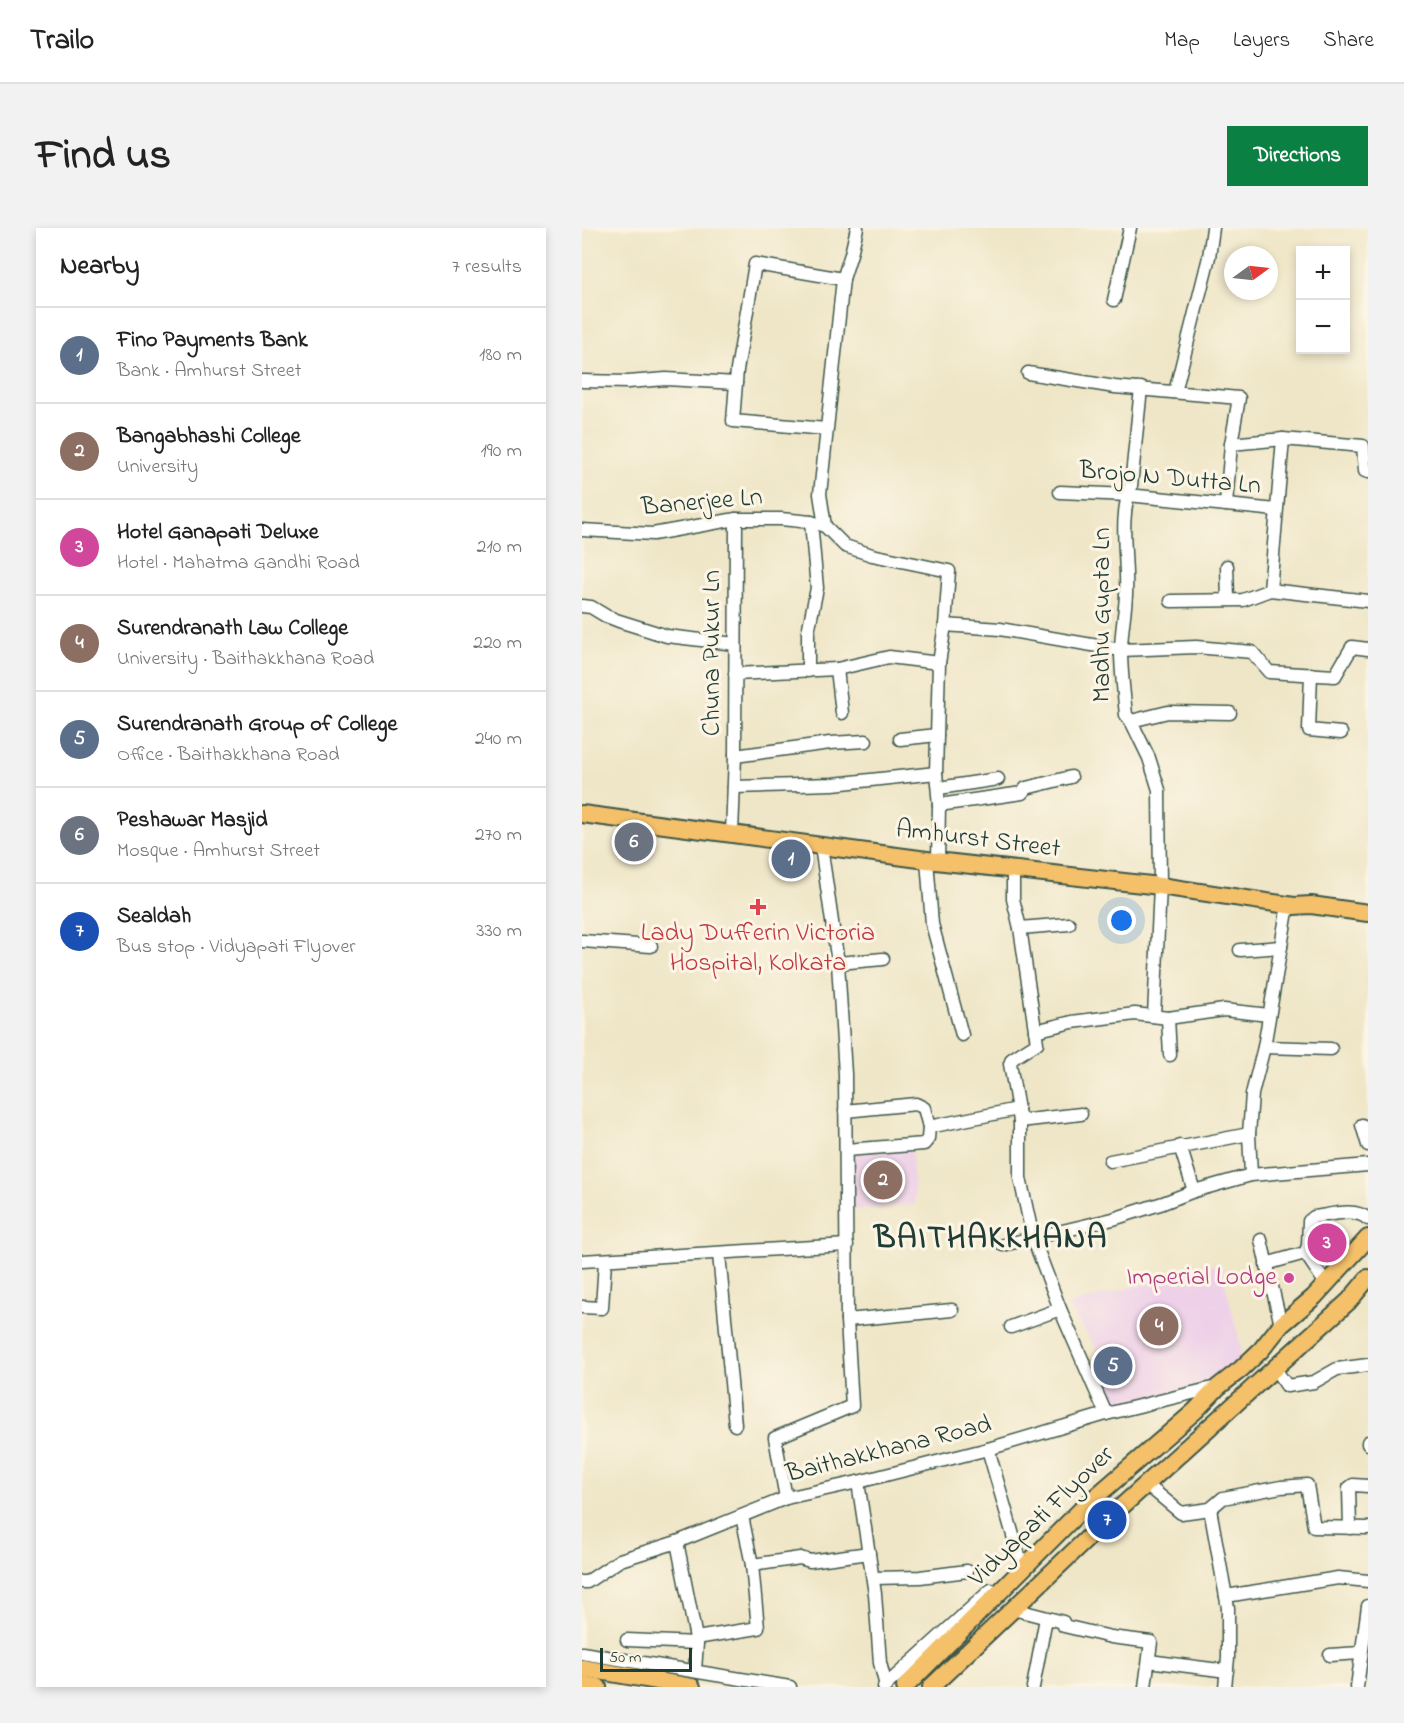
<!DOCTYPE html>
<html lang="en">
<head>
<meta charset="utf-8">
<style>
  :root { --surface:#fff; --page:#f2f2f2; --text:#222; --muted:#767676; --line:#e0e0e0; --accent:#0b8043 }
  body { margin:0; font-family:"Indie Flower",sans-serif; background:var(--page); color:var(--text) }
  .controls { position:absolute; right:18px; top:18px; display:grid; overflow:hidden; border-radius:0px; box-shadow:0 3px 9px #0003 }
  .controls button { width:54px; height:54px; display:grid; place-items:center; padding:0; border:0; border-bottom:2px solid var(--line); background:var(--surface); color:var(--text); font:30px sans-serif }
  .compass { position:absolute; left:642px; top:18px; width:54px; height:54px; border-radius:50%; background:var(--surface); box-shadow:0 3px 9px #0003; rotate:75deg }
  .scale { position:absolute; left:18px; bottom:15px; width:92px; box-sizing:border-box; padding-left:6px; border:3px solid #1f3d34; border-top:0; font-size:16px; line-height:21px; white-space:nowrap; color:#1f3d34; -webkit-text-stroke:4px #fcf5e5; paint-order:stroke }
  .you { position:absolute; left:540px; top:693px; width:21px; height:21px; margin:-15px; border:4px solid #fff; border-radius:50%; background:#1a73e8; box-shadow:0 0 0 9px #1a73e833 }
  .badge { display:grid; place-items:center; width:39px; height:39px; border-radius:50%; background:var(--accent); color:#fff; font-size:20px; font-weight:700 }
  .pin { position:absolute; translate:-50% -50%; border:3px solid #fff; box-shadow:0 2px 6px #0006 }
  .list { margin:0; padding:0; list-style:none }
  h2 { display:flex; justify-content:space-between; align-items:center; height:78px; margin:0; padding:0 24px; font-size:26px }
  h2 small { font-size:20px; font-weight:400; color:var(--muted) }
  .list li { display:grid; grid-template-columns:39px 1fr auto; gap:18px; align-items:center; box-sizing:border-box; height:96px; padding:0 24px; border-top:2px solid var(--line) }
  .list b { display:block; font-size:22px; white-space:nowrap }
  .list p { margin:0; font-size:20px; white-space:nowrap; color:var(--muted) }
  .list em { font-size:20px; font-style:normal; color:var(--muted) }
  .map { position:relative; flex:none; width:786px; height:1459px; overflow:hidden; border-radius:0px }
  header { display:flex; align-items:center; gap:36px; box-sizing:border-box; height:84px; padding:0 30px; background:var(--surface); border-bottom:2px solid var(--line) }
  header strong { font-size:28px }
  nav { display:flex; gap:33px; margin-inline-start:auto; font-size:21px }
  .intro { display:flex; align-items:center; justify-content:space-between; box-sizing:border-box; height:144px; padding:0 36px }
  h1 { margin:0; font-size:42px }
  .button { padding:15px 27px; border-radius:0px; background:var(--accent); color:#fff; font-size:21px; font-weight:700 }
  main { display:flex; gap:36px; padding:0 36px }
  aside { flex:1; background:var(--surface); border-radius:0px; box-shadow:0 3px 9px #0003 }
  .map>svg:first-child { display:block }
  .built { fill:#eed0e8 }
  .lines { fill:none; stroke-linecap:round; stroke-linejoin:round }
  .minor-casing { stroke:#3e564a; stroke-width:15 }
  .major-casing { stroke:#3e564a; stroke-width:20 }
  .minor { stroke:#fff; stroke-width:12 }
  .major { stroke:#f4c16a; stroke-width:16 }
  .health-dot { fill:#e0444e; stroke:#fcf5e5; stroke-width:2 }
  .hotel-dot { fill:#d1479c; stroke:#fcf5e5; stroke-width:2 }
  .labels { text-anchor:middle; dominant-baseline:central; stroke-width:6; stroke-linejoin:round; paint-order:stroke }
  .street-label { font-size:26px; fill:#1f3d34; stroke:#fcf5e5 }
  .health-label { font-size:26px; fill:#be3a42; stroke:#fcf5e5 }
  .hotel-label { font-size:26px; fill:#b23c85; stroke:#fcf5e5; text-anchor:end }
  .district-label { font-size:32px; font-weight:bold; letter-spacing:1.5px; fill:#1f3d34; stroke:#fcf5e5 }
</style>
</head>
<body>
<header>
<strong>Trailo</strong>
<nav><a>Map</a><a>Layers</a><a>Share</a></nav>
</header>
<div class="intro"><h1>Find us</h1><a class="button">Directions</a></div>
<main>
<aside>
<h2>Nearby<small>7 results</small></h2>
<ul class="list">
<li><span class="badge" style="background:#5c6f8a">1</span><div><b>Fino Payments Bank</b><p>Bank · Amhurst Street</p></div><em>180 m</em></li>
<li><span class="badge" style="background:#8d6e63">2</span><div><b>Bangabhashi College</b><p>University</p></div><em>190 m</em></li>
<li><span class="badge" style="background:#d1479c">3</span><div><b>Hotel Ganapati Deluxe</b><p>Hotel · Mahatma Gandhi Road</p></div><em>210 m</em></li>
<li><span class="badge" style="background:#8d6e63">4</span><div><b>Surendranath Law College</b><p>University · Baithakkhana Road</p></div><em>220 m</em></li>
<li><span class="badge" style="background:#5c6f8a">5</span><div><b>Surendranath Group of College</b><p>Office · Baithakkhana Road</p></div><em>240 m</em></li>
<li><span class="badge" style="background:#6b7280">6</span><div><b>Peshawar Masjid</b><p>Mosque · Amhurst Street</p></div><em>270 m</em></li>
<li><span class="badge" style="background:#1a4fb4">7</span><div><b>Sealdah</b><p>Bus stop · Vidyapati Flyover</p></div><em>330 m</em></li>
</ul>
</aside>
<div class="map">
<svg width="786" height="1459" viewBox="0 0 786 1459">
  <rect width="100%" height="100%" fill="#fcf5e5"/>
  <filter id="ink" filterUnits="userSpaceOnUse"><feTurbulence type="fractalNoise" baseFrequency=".0167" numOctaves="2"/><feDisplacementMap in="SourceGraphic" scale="12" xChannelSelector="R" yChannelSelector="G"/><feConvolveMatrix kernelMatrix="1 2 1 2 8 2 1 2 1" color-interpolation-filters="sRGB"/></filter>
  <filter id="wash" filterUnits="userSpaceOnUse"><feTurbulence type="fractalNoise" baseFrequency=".008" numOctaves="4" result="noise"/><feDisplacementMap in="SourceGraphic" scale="24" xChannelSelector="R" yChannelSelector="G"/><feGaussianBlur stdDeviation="1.35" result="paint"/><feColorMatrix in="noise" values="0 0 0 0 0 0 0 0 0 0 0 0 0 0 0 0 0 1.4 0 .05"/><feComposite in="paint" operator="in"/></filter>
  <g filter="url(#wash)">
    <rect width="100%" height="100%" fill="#efe6c7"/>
    <g class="built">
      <path d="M330 922 333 977 272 982 268 926Z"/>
      <path d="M638 1035 659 1118 652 1151 526 1184 515 1121 485 1077Z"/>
    </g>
  </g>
  <g filter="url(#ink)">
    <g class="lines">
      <g class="minor-casing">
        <g id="minor">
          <path d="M275 0 269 26 261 51 238 266 243 298 263 318 290 327 367 343 363 397 357 435 354 545 357 577 356 633"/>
          <path d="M532 72 548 0"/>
          <path d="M446 145 533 159 657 170 649 216 644 277"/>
          <path d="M0 153 46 154 84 151 154 155"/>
          <path d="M559 160 549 258C536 292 546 331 544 367 543 386 539 404 539 423 539 444 542 466 544 487L549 493 567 530 577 562 578 658 572 788"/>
          <path d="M593 164 627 29 631 0"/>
          <path d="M244 201 151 193 155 142 173 36 261 51"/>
          <path d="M649 216 701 211 781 218 783 243 786 244"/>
          <path d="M478 264 546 267 694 282"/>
          <path d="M0 302 71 306 154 291H199L229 294 243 298"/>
          <path d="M645 338 646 371"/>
          <path d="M688 362 701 211"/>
          <path d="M589 373 661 372 688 362 786 373"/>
          <path d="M0 378 9 379 24 388 37 393 85 408 153 416"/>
          <path d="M363 397 418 401 539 422 614 419 670 424 687 444 753 448 770 419 786 421"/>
          <path d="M255 441 260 485"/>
          <path d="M226 443V404L235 360 229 294"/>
          <path d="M153 446 255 441 307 429 357 435"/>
          <path d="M729 446 727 502 759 505"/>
          <path d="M549 493 586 484 648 485"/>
          <path d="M318 511 355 507"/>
          <path d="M153 528 248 515 284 513"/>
          <path d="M152 559 251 556 354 545"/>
          <path d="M357 560 416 551"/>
          <path d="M357 577 440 565 444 560 489 549"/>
          <path d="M150 605 153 528 154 291"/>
          <path d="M345 632 350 696 380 807"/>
          <path d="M431 641V671L438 700 455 815 430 831 428 836 438 893V950L451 1010 478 1081 524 1186"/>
          <path d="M438 700 487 696"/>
          <path d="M0 713 69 718"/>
          <path d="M658 722 699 719"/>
          <path d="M256 735 301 731"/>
          <path d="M586 790 588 827"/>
          <path d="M453 803 490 794 553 786 586 790 642 782 687 787"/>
          <path d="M682 819 749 821"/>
          <path d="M263 883 334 876 342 880 347 899"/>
          <path d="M438 893 499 886"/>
          <path d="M780 897 786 917"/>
          <path d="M598 918 612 963"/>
          <path d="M264 922 342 916 346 911 347 899 436 881"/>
          <path d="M528 933 667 906"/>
          <path d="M669 947 667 906 670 866 682 819 706 677"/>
          <path d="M679 1012 699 1097"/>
          <path d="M421 1017 531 991 581 975 612 963 669 947 786 937"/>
          <path d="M723 1025 744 1056"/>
          <path d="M137 1026 153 1197"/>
          <path d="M0 1033 265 1017"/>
          <path d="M684 1036 723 1025 726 1018 727 993 732 989C748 987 773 979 786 991"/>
          <path d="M0 1079 20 1080 23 1033"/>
          <path d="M265 1092 370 1082"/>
          <path d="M429 1099 478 1081"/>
          <path d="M693 1141 705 1158 732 1154 755 1141 786 1137"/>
          <path d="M786 1214V1216"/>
          <path d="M406 1221 439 1335"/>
          <path d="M276 1254 293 1366 298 1435 304 1458"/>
          <path d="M570 1261 599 1285 628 1281 641 1270 699 1259 725 1257 732 1299 786 1300"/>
          <path d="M204 1270 193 1210 270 1178 265 1092 263 846 256 735 239 618"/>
          <path d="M628 1281 646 1380V1430L643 1459"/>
          <path d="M768 1300 767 1260 771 1257 786 1258"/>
          <path d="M170 1337 218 1330 228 1333 287 1325"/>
          <path d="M291 1350 338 1349 385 1343"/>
          <path d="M0 1354H5L38 1332 95 1314 204 1270 276 1254 406 1221 524 1186 635 1159"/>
          <path d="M644 1368 756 1350 786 1353"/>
          <path d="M435 1382 481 1394 482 1398 529 1409 569 1414 563 1459"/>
          <path d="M114 1410 176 1400 170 1337 160 1288"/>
          <path d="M45 1412 115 1415 95 1314"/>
          <path d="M0 1425 208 1459"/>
          <path d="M748 1427 778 1425"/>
          <path d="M567 1433 645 1443"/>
          <path d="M113 1442 115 1415"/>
          <path d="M302 1459 409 1362"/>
          <path d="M451 1459 464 1390"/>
          <path d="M775 1459 786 1378"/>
        </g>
      </g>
      <g class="major-casing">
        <g id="major">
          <path d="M0 586 345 632 578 658 712 678 729 677 786 685"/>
          <path d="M0 1440 110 1459"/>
          <path d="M0 1456 16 1459"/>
          <path d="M323 1459 503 1278 613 1183 636 1159 659 1141 679 1122 699 1097 732 1069 786 1010"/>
          <path d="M349 1459 528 1289 767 1073 786 1050"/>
        </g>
      </g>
      <use href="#minor" class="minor"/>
      <use href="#major" class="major"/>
    </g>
  </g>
  <path class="health-dot" d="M173 670h6v6h6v6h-6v6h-6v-6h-6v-6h6z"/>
  <circle class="hotel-dot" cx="707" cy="1050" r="6"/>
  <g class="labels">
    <g class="street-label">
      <text transform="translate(588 251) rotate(5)">Brojo N Dutta Ln</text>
      <text transform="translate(120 275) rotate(-5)">Banerjee Ln</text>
      <text transform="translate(521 387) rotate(-90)">Madhu Gupta Ln</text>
      <text transform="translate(131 425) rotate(-90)">Chuna Pukur Ln</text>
      <text transform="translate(396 612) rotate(7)">Amhurst Street</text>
      <text transform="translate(307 1222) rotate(-14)">Baithakkhana Road</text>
      <text transform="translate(460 1289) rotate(-44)">Vidyapati Flyover</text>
    </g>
    <g class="health-label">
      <text x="176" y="706">Lady Dufferin Victoria<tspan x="176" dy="30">Hospital, Kolkata</tspan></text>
    </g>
    <g class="hotel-label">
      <text x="695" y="1050">Imperial Lodge</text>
    </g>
    <g class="district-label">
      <text x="409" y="1011">BAITHAKKHANA</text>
    </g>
  </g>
</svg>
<div class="controls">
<button>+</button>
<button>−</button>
</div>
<svg class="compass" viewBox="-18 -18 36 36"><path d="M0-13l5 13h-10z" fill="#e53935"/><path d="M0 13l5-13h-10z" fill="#767676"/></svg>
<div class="scale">50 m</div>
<div class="you"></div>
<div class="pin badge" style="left:209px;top:631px;background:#5c6f8a">1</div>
<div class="pin badge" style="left:301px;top:952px;background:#8d6e63">2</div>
<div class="pin badge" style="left:745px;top:1015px;background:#d1479c">3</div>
<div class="pin badge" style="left:577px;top:1098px;background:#8d6e63">4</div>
<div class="pin badge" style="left:531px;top:1138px;background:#5c6f8a">5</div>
<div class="pin badge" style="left:52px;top:614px;background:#6b7280">6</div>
<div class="pin badge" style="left:525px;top:1292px;background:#1a4fb4">7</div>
</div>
</main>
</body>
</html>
